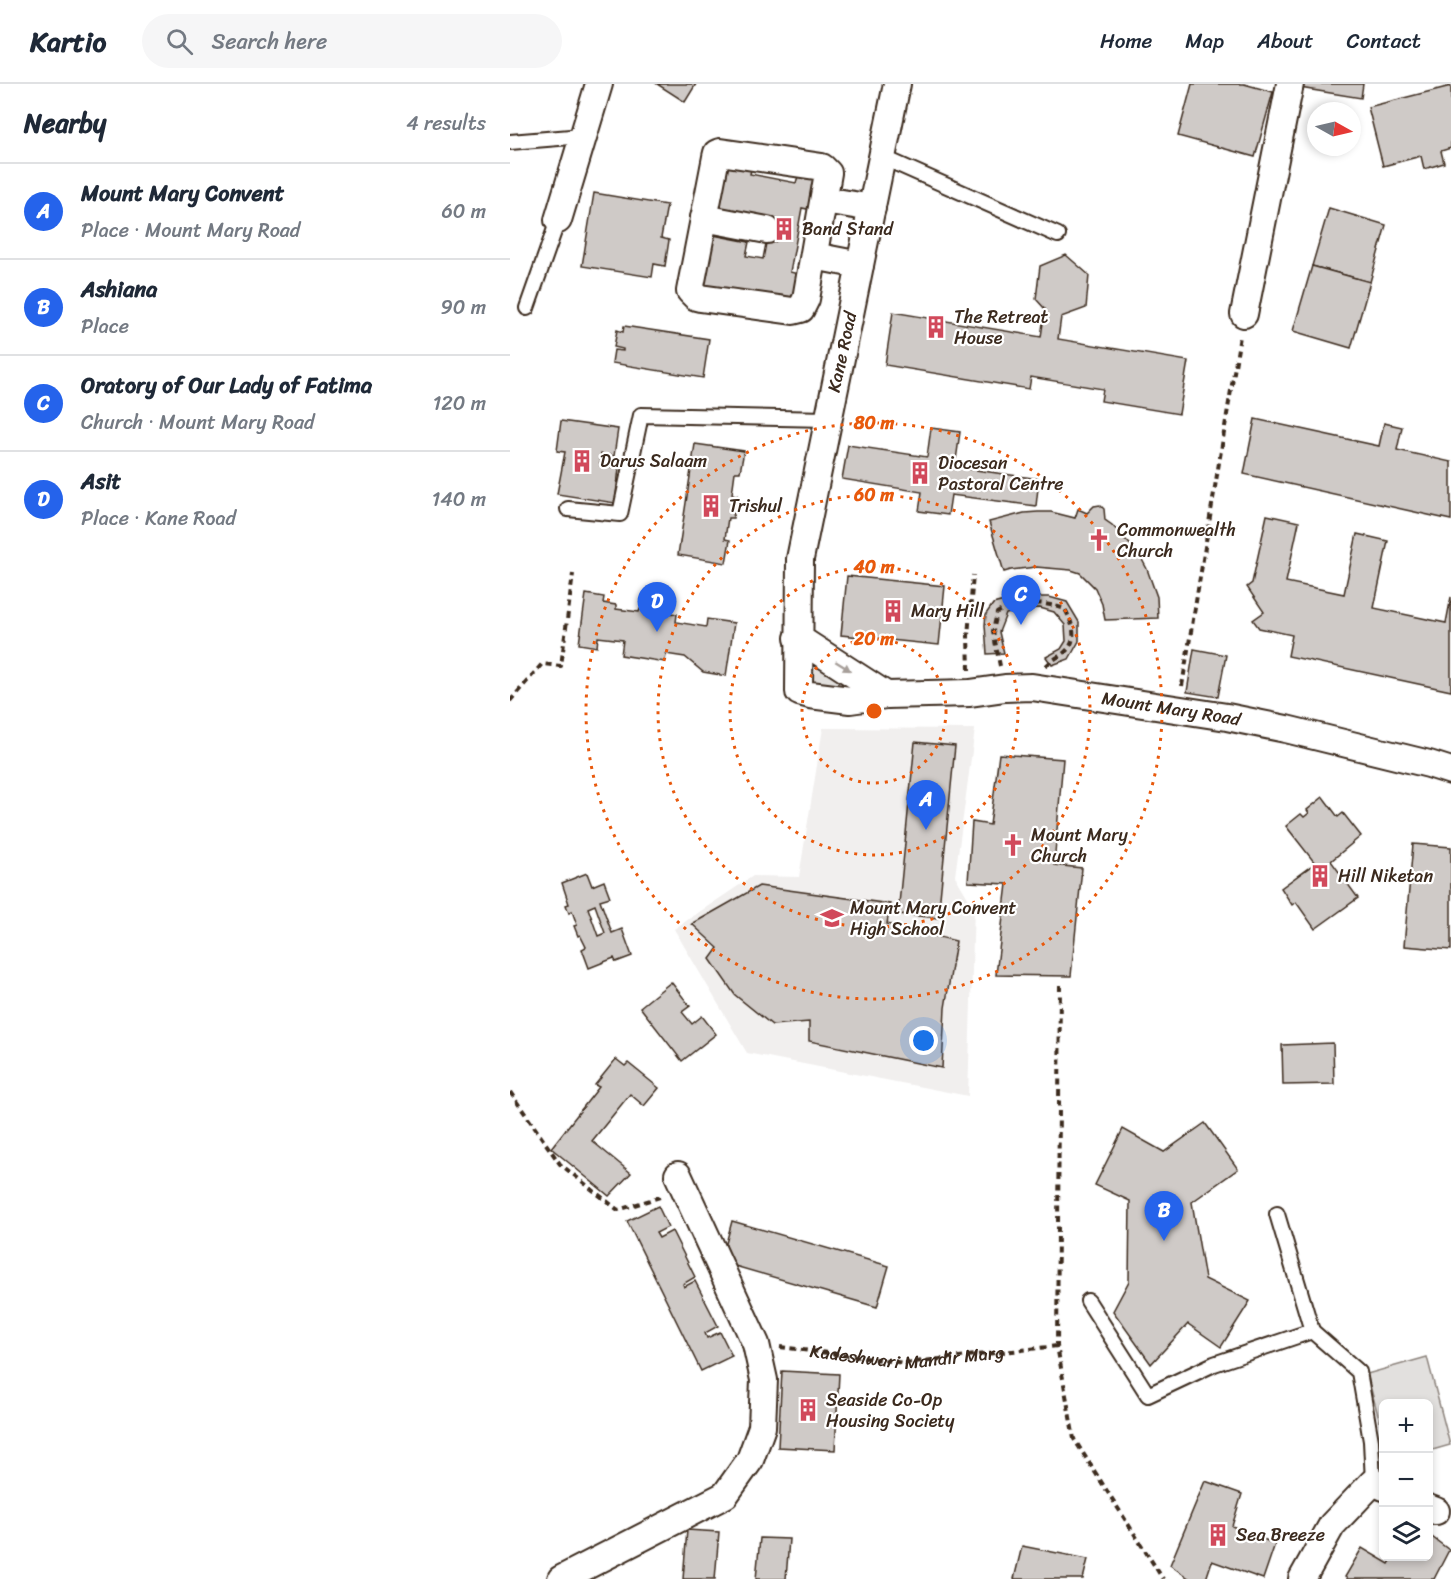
<!DOCTYPE html>
<html lang="en">
<head>
<meta charset="utf-8">
<style>
  :root { --surface:#fff; --page:#f6f6f7; --text:#1f2937; --muted:#747a83; --line:#e0e1e3; --accent:#2563eb }
  body { margin:0; font-family:Sriracha,sans-serif; background:var(--page); color:var(--text) }
  .controls { position:absolute; right:18px; bottom:18px; display:grid; overflow:hidden; border-radius:9px; box-shadow:0 3px 9px #0003 }
  .controls button { width:54px; height:54px; display:grid; place-items:center; padding:0; border:0; border-bottom:2px solid var(--line); background:var(--surface); color:var(--text); font:30px sans-serif }
  .compass { position:absolute; left:797px; top:18px; width:54px; height:54px; border-radius:50%; background:var(--surface); box-shadow:0 3px 9px #0003; rotate:98deg }
  .you { position:absolute; left:414px; top:957px; width:21px; height:21px; margin:-15px; border:4px solid #fff; border-radius:50%; background:#1a73e8; box-shadow:0 0 0 9px #1a73e833 }
  .badge { display:grid; place-items:center; width:39px; height:39px; border-radius:50%; background:var(--accent); color:#fff; font-size:20px; font-weight:700 }
  .pin { position:absolute; translate:-50% -50px; filter:drop-shadow(0 2px 3px #0008) }
  .pin::after { content:''; position:absolute; top:32px; width:21px; height:18px; background:inherit; clip-path:polygon(0 0,100% 0,50% 100%) }
  .list { margin:0; padding:0; list-style:none }
  h2 { display:flex; justify-content:space-between; align-items:center; height:78px; margin:0; padding:0 24px; font-size:26px }
  h2 small { font-size:20px; font-weight:400; color:var(--muted) }
  .list li { display:grid; grid-template-columns:39px 1fr auto; gap:18px; align-items:center; box-sizing:border-box; height:96px; padding:0 24px; border-top:2px solid var(--line) }
  .list b { display:block; font-size:22px; white-space:nowrap }
  .list p { margin:0; font-size:20px; white-space:nowrap; color:var(--muted) }
  .list em { font-size:20px; font-style:normal; color:var(--muted) }
  .icon { flex:none; width:33px; height:33px; fill:none; stroke:currentColor; stroke-width:2; stroke-linecap:round; stroke-linejoin:round }
  .map { position:relative; flex:none; width:941px; height:1495px; overflow:hidden }
  header { display:flex; align-items:center; gap:36px; box-sizing:border-box; height:84px; padding:0 30px; background:var(--surface); border-bottom:2px solid var(--line) }
  header strong { font-size:28px }
  nav { display:flex; gap:33px; margin-inline-start:auto; font-size:21px }
  .search { width:420px; height:54px; background:var(--page); display:flex; align-items:center; gap:15px; box-sizing:border-box; padding:0 21px; border-radius:33px; color:var(--muted); font-size:22px }
  main { display:flex }
  aside { flex:1; background:var(--surface) }
  .map>svg:first-child { display:block }
  .built { fill:#f1efee }
  .green { fill:#e2e0de; stroke:#8e857e; stroke-width:1.5 }
  .building { fill:#cfcac7; stroke:#3b2a1e; stroke-width:1.5; fill-rule:evenodd }
  .lines { fill:none; stroke-linecap:round; stroke-linejoin:round }
  .lane-casing { stroke:#3b2a1e; stroke-width:18 }
  .street-casing { stroke:#3b2a1e; stroke-width:30 }
  .path { stroke:#3b2a1e; stroke-width:4; stroke-dasharray:6 4.5; stroke-linecap:butt }
  .lane { stroke:#fff; stroke-width:14 }
  .street { stroke:#fff; stroke-width:26 }
  .oneway { fill:#a79f9a }
  .ring { fill:none; stroke:#e8590c; stroke-width:3; stroke-dasharray:3 6 }
  .labels { text-anchor:middle; dominant-baseline:central; stroke-width:4.5; stroke-linejoin:round; paint-order:stroke }
  .poi-label { font-size:18px; fill:#3b2a1e; stroke:#fff; text-anchor:start }
  .street-label { font-size:18px; fill:#3b2a1e; stroke:#fff }
  .centre { fill:#e8590c; stroke:#fff; stroke-width:3 }
  .ring-label { font-size:18px; text-anchor:middle; font-weight:bold; fill:#e8590c; stroke:#fff; stroke-width:4.5; stroke-linejoin:round; paint-order:stroke }
</style>
</head>
<body>
<header>
<strong>Kartio</strong>
<div class="search"><svg class="icon" aria-label="search" viewBox="0 0 24 24"><circle cx="10" cy="10" r="6"/><path d="M15 15l6 6"/></svg>Search here</div>
<nav><a>Home</a><a>Map</a><a>About</a><a>Contact</a></nav>
</header>
<main>
<aside>
<h2>Nearby<small>4 results</small></h2>
<ul class="list">
<li><span class="badge">A</span><div><b>Mount Mary Convent</b><p>Place · Mount Mary Road</p></div><em>60 m</em></li>
<li><span class="badge">B</span><div><b>Ashiana</b><p>Place</p></div><em>90 m</em></li>
<li><span class="badge">C</span><div><b>Oratory of Our Lady of Fatima</b><p>Church · Mount Mary Road</p></div><em>120 m</em></li>
<li><span class="badge">D</span><div><b>Asit</b><p>Place · Kane Road</p></div><em>140 m</em></li>
</ul>
</aside>
<div class="map">
<svg width="941" height="1495" viewBox="0 0 941 1495">
  <rect width="100%" height="100%" fill="#fff"/>
  <filter id="ink" filterUnits="userSpaceOnUse"><feTurbulence type="fractalNoise" baseFrequency=".0167" numOctaves="2"/><feDisplacementMap in="SourceGraphic" scale="12" xChannelSelector="R" yChannelSelector="G"/><feConvolveMatrix kernelMatrix="1 2 1 2 8 2 1 2 1" color-interpolation-filters="sRGB"/></filter>
  <g filter="url(#ink)">
    <path class="built" d="M313 644 465 645 445 792 464 824 458 1012 237 969 164 845 243 792 289 793Z"/>
    <g class="green">
      <path d="M297 575 355 605 297 603Z"/>
      <path d="M917 1273 940 1361 919 1367 918 1320H874L873 1350 857 1290Z"/>
    </g>
    <g class="building">
      <path d="M147 0H186L175 18Z"/>
      <path d="M682 0H734L763 8 745 73 668 52Z"/>
      <path d="M790 0H853L851 14 790 4Z"/>
      <path d="M941 2V64L931 67 934 79 914 85 911 72 873 82 858 23Z"/>
      <path d="M213 75 242 81 240 90 286 99 288 92 313 97 307 127 292 124 280 188 292 191 286 221 192 210 203 151 239 158 236 172 253 175 260 139 203 128Z"/>
      <path d="M84 109 157 121 151 154 159 156 155 182 144 180 142 193 72 182Z"/>
      <path d="M819 124 876 141 860 198 802 182Z"/>
      <path d="M556 171 579 191 576 224 551 233 548 255 678 277 669 330 591 317 593 305 521 293 519 305 375 281 383 228 531 253 535 225 526 215 530 182Z"/>
      <path d="M802 182 860 198 841 264 783 247Z"/>
      <path d="M114 242 199 255 193 294 102 279 104 266 113 267V265L104 263 107 246 113 248Z"/>
      <path d="M745 335 869 362 874 339 892 343 887 366 941 378V436L734 390Z"/>
      <path d="M51 337 108 345 104 372 91 370 90 381 109 384 105 419 47 410 55 368 47 367Z"/>
      <path d="M421 344 450 348 445 383 529 395 526 422 441 411 438 431 409 427 412 408 332 395 338 361 417 373Z"/>
      <path d="M185 360 234 367 230 388H225L222 410 227 411 223 434H218L215 455 220 456 216 479 168 471Z"/>
      <path d="M590 421 594 425 595 436 602 441 629 470 637 485 647 513 648 534 595 536 592 520 585 504 570 489 561 486 526 483 501 486 494 488 479 438 514 429 528 428H541L565 434 568 425 577 429 584 422Z"/>
      <path d="M757 431 789 438 776 498 834 510 847 450 878 457 864 524 936 539 941 513V607L778 572 782 551 749 544 743 536 754 528 737 503 742 499Z"/>
      <path d="M337 492 435 502 429 561 331 551Z"/>
      <path d="M76 510 94 513 93 519 106 521V525L129 528 130 525 167 530 166 538 196 543 197 535 224 539 216 592 193 588 175 573 156 570 155 578 111 571 113 556 88 553 87 563 69 560Z"/>
      <path d="M509 513H539L557 518 569 538V557L559 575 542 581 536 573 551 565 556 557 555 541 544 528 530 524 513 525 496 530 489 548 494 569 477 570 475 541 476 530 483 520Z"/>
      <path d="M684 565 716 571 708 613 677 608Z"/>
      <path d="M405 658 445 662 428 834 388 830Z"/>
      <path d="M489 670 553 675 544 781 572 784 561 892 486 891 497 800 458 798 462 738 480 741Z"/>
      <path d="M813 713 828 733 833 729 851 752 821 777 848 814 805 845 786 818 782 821 771 804 805 779 776 742 791 730 794 733 799 729 797 726Z"/>
      <path d="M903 760 941 763V866L894 862Z"/>
      <path d="M77 789 82 802 94 797 100 813 90 816 102 849 112 845 122 872 106 878 104 874 79 884 72 865 76 863 70 851 68 852 64 842 67 841 62 827 59 829 56 821 59 820 52 799ZM85 821 95 849 88 852 78 824Z"/>
      <path d="M249 802 380 820 377 840 446 857 435 924 432 984 299 957V938L262 941 225 911 200 875 208 864 182 840Z"/>
      <path d="M161 898 180 922 172 928 182 940 192 932 206 950 172 977 130 923Z"/>
      <path d="M823 959 824 1000 773 1001 772 961Z"/>
      <path d="M106 975 115 982 118 979 149 1004 134 1022 120 1010 82 1057 121 1089 99 1112 41 1064 89 1003 85 1001Z"/>
      <path d="M695 1039 728 1085 682 1118 695 1195 740 1217 711 1263 678 1240 641 1280 603 1227 619 1197 620 1117 585 1101 613 1045 654 1068Z"/>
      <path d="M148 1122 158 1143 146 1149 149 1154 162 1147 185 1193 173 1200 174 1203 185 1197 208 1242 195 1249 197 1254 210 1248 222 1272 191 1287 117 1137Z"/>
      <path d="M222 1137 379 1182 367 1223 211 1178Z"/>
      <path d="M272 1287 329 1290 325 1366 268 1363Z"/>
      <path d="M695 1397 732 1410 722 1442 765 1460 753 1495 702 1477 696 1495H680L660 1481Z"/>
      <path d="M177 1446 209 1448 205 1495H173Z"/>
      <path d="M918 1450 939 1466 924 1495H838L835 1493 852 1464 879 1480 884 1472H918Z"/>
      <path d="M250 1454 279 1455 276 1495H246Z"/>
      <path d="M512 1462 578 1475 573 1495H504Z"/>
    </g>
    <g class="lines">
      <g class="lane-casing">
        <g id="lane">
          <path d="M0 58 73 52"/>
          <path d="M372 73 548 151"/>
          <path d="M17 224 48 136"/>
          <path d="M58 425 110 430 131 331 318 335"/>
          <path d="M767 1130 802 1247"/>
          <path d="M578 1217 638 1311 704 1280 802 1247 849 1288 861 1357 863 1398"/>
        </g>
      </g>
      <g class="street-casing">
        <g id="street">
          <path id="s2" d="M387 0 290 475 289 608 300 611 340 616 376 611 460 609 495 604 522 603 717 633 776 645 919 680 941 687"/>
          <path d="M210 68 312 83 318 89 296 215 291 225 283 227 190 214 186 213 180 207 206 73 207 69Z"/>
          <path d="M314 116 362 124"/>
          <path d="M194 134 257 146"/>
          <path d="M48 136 89 0"/>
          <path d="M304 172 350 181"/>
          <path d="M734 230 780 0"/>
          <path d="M288 554 376 611"/>
          <path d="M918 1424 926 1427"/>
          <path d="M51 1495 215 1411 240 1376 252 1343 254 1296 246 1260 168 1091"/>
          <path d="M792 1495 822 1441 863 1398 874 1403"/>
        </g>
      </g>
      <g class="path">
        <path d="M490 582 483 547 487 529C508 516 532 517 555 525 562 539 569 554 556 567 550 573 542 575 536 582"/>
        <path d="M459 586 458 552 463 491"/>
        <path d="M672 602 730 252"/>
        <path d="M0 617 32 580 51 582 63 490"/>
        <path d="M550 901 547 1262 564 1355 653 1495"/>
        <path d="M0 1008 50 1080 108 1126 153 1112"/>
        <path id="s1" d="M270 1263 395 1279 547 1262"/>
      </g>
      <use href="#lane" class="lane"/>
      <use href="#street" class="street"/>
    </g>
    <defs><path id="oneway-solid" d="M-6-.8H1V-3.2L6.5 0L1 3.2V.8H-6Z" transform="scale(1.5)"/></defs>
    <use class="oneway" href="#oneway-solid" transform="translate(333 582) rotate(32)"/>
  </g>
  <g class="ring">
    <circle cx="364" cy="627" r="72"/>
    <circle cx="364" cy="627" r="144"/>
    <circle cx="364" cy="627" r="216"/>
    <circle cx="364" cy="627" r="288"/>
  </g>
  <defs>
    <g id="building-bare" transform="scale(1.8)"><path d="M-4-6H4V6H1V3H-1V6H-4ZM-2.5-4.3h1.7v1.8h-1.7ZM.8-4.3h1.7v1.8H.8ZM-2.5-1h1.7V.8h-1.7ZM.8-1h1.7V.8H.8Z" fill="#d1495b" stroke="#fff" stroke-width="2.5" paint-order="stroke"/></g>
    <g id="church-bare" transform="scale(1.8)"><path d="M-1.2-6h2.4v3.5h3.3v2.4h-3.3V6h-2.4V-.1h-3.3v-2.4h3.3Z" fill="#d1495b" stroke="#fff" stroke-width="2.5" paint-order="stroke"/></g>
    <g id="school-bare" transform="scale(1.8)"><path d="M0-5L7-2L0 1L-7-2ZM-4 1L0 2.5L4 1V4Q0 6-4 4Z" fill="#d1495b" stroke="#fff" stroke-width="2.5" paint-order="stroke"/></g>
  </defs>
  <g fill-rule="evenodd">
    <use href="#building-bare" x="274" y="145"/>
    <use href="#building-bare" x="426" y="243"/>
    <use href="#building-bare" x="72" y="377"/>
    <use href="#building-bare" x="410" y="389"/>
    <use href="#building-bare" x="201" y="422"/>
    <use href="#church-bare" x="589" y="456"/>
    <use href="#building-bare" x="383" y="527"/>
    <use href="#church-bare" x="503" y="761"/>
    <use href="#building-bare" x="810" y="792"/>
    <use href="#school-bare" x="322" y="834"/>
    <use href="#building-bare" x="298" y="1326"/>
    <use href="#building-bare" x="708" y="1451"/>
  </g>
  <g class="labels">
    <g class="poi-label">
      <text x="292" y="145">Band Stand</text>
      <text x="444" y="233">The Retreat<tspan x="444" dy="21">House</tspan></text>
      <text x="90" y="377">Darus Salaam</text>
      <text x="428" y="379">Diocesan<tspan x="428" dy="21">Pastoral Centre</tspan></text>
      <text x="219" y="422">Trishul</text>
      <text x="607" y="446">Commonwealth<tspan x="607" dy="21">Church</tspan></text>
      <text x="401" y="527">Mary Hill</text>
      <text x="521" y="751">Mount Mary<tspan x="521" dy="21">Church</tspan></text>
      <text x="828" y="792">Hill Niketan</text>
      <text x="340" y="824">Mount Mary Convent<tspan x="340" dy="21">High School</tspan></text>
      <text x="316" y="1316">Seaside Co-Op<tspan x="316" dy="21">Housing Society</tspan></text>
      <text x="726" y="1451">Sea Breeze</text>
    </g>
    <g class="street-label">
      <text transform="translate(332 268) rotate(-78)">Kane Road</text>
      <text stroke="none"><textPath href="#s2" startOffset="993">Mount Mary Road</textPath></text>
      <text stroke="none"><textPath href="#s1" startOffset="128">Kadeshwari Mandir Marg</textPath></text>
    </g>
  </g>
  <circle cx="364" cy="627" r="9" class="centre"/>
  <g class="ring-label">
    <text x="364" y="345">80 m</text>
    <text x="364" y="417">60 m</text>
    <text x="364" y="489">40 m</text>
    <text x="364" y="561">20 m</text>
  </g>
</svg>
<div class="controls">
<button>+</button>
<button>−</button>
<button><svg class="icon" aria-label="layers" viewBox="0 0 24 24"><path d="M12 4l9 5-9 5-9-5zM3 14l9 5 9-5"/></svg></button>
</div>
<svg class="compass" viewBox="-18 -18 36 36"><path d="M0-13l5 13h-10z" fill="#e53935"/><path d="M0 13l5-13h-10z" fill="#747a83"/></svg>
<div class="you"></div>
<div class="pin badge" style="left:416px;top:746px">A</div>
<div class="pin badge" style="left:654px;top:1157px">B</div>
<div class="pin badge" style="left:511px;top:541px">C</div>
<div class="pin badge" style="left:147px;top:548px">D</div>
</div>
</main>
</body>
</html>
